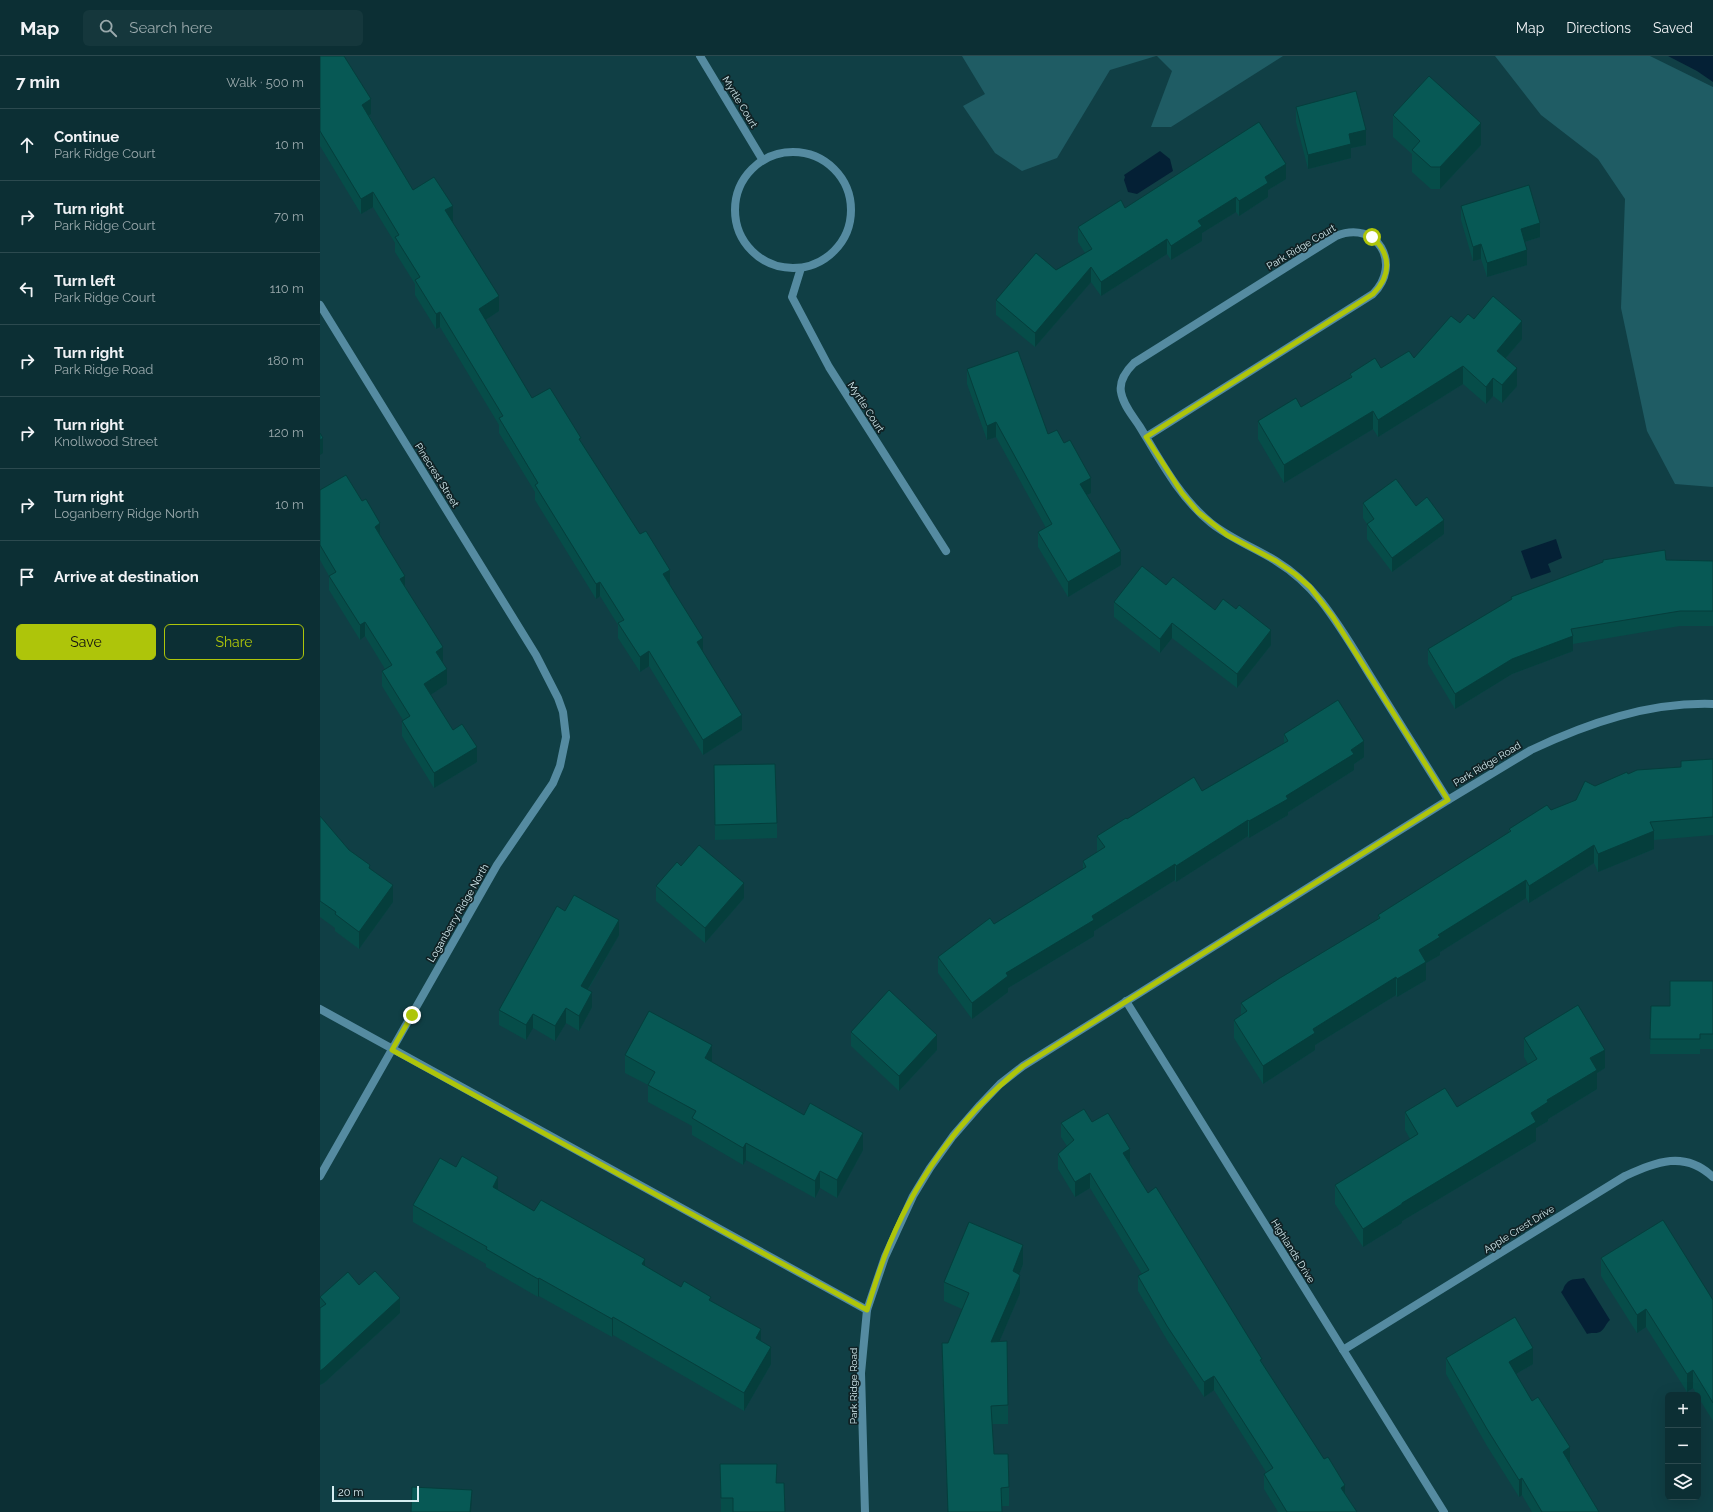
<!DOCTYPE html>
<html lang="en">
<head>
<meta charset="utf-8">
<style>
  :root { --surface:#0c2f34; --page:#15373c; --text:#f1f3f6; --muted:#9aa9ac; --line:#2c4a4f; --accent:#aec50a }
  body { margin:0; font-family:Raleway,sans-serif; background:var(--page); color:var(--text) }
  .controls { position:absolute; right:12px; bottom:12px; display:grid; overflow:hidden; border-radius:6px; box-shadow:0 4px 16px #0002 }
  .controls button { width:36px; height:36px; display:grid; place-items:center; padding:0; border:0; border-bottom:1px solid var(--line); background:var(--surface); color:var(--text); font:20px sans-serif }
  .scale { position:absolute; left:12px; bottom:10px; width:87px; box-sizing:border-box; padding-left:4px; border:2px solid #d6edf1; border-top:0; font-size:11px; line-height:14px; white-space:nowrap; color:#d6edf1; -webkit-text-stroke:3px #102225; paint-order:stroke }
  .stop { position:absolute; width:12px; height:12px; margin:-9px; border:3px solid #aec50a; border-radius:50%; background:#fff }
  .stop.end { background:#aec50a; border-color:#fff; box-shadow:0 1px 4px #0008 }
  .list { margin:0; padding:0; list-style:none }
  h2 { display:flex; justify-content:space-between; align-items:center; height:52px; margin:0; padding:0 16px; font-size:17px }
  h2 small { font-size:13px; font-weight:400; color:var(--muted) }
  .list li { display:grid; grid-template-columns:26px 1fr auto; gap:12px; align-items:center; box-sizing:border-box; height:72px; padding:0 16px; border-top:1px solid var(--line) }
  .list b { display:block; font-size:15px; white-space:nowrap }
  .list p { margin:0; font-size:13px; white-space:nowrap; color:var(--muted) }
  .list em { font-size:13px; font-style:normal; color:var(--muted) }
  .actions { display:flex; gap:8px; padding:12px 16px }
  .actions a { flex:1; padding:9px 0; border:1px solid var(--accent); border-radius:6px; text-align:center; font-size:14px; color:var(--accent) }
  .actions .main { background:var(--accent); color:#111 }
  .icon { flex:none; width:22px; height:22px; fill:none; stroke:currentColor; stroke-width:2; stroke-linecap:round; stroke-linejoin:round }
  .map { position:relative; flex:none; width:1393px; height:1456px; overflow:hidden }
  header { display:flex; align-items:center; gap:24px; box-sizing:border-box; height:56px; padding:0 20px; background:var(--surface); border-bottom:1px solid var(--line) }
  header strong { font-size:19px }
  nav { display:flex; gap:22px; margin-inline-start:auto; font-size:14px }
  .search { width:280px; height:36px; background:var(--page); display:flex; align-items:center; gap:10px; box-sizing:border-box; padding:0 14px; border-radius:6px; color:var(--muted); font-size:15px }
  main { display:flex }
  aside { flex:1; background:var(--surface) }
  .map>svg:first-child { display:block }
  .green { fill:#1f5c64 }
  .water { fill:#042035 }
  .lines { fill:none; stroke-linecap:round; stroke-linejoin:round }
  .minor { stroke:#558ba1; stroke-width:8 }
  .wall { fill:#064d49 }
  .shaded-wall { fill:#053e3c }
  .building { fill:#075955; stroke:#053e3c }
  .route { stroke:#aec50a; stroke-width:5 }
  .labels { text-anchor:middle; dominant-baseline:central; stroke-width:3.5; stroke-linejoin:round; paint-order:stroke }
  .street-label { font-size:10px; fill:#d6edf1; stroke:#102225 }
</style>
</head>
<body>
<header>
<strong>Map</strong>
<div class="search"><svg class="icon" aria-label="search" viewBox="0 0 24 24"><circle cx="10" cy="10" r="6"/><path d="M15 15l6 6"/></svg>Search here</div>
<nav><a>Map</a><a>Directions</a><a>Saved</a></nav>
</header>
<main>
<aside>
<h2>7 min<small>Walk · 500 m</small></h2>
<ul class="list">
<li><svg class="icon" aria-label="ahead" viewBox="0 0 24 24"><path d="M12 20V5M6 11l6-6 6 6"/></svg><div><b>Continue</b><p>Park Ridge Court</p></div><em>10 m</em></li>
<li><svg class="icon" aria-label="right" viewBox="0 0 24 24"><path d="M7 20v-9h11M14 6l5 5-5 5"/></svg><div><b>Turn right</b><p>Park Ridge Court</p></div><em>70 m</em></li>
<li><svg class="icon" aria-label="left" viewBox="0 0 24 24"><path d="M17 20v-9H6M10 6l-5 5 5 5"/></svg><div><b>Turn left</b><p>Park Ridge Court</p></div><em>110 m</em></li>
<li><svg class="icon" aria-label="right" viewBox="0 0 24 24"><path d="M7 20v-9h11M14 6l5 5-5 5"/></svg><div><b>Turn right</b><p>Park Ridge Road</p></div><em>180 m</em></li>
<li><svg class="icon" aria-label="right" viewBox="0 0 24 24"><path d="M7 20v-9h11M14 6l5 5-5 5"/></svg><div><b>Turn right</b><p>Knollwood Street</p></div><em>120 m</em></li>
<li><svg class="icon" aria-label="right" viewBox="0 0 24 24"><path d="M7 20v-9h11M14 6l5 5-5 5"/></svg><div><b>Turn right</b><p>Loganberry Ridge North</p></div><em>10 m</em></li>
<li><svg class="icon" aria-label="arrive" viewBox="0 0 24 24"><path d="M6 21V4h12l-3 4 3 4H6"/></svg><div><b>Arrive at destination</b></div></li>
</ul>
<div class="actions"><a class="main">Save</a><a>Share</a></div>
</aside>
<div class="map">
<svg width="1393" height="1456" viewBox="0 0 1393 1456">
  <rect width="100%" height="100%" fill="#103f45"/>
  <g class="green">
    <path d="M642 0H836L790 14 737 102 702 115 675 97 643 50 665 38Z"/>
    <path d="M837 0H963L851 71H831L852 15Z"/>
    <path d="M1175 0H1330L1393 31V431L1355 428 1327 375 1301 252 1305 143 1278 103 1221 59Z"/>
  </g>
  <g class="water">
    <path d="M1348 0H1393V26L1377 15Z"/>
    <path d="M840 95 850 103 853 115 817 138 808 136 804 124 805 121 804 119Z"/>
    <path d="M1236 483 1242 502 1228 508 1231 516 1211 523 1201 495Z"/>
    <path d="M1264 1222 1290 1264C1286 1267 1285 1273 1280 1276 1275 1278 1271 1276 1267 1278L1241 1236C1244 1234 1243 1231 1246 1228 1251 1221 1258 1224 1264 1222Z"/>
  </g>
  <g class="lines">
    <g class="minor">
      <path d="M380 0 442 103"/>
      <circle cx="473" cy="154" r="58"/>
      <path d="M481 212 472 241 509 311 626 495"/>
      <path d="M0 249 216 599 238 642 243 656 246 681 240 710 233 727 177 809 0 1120"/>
      <path d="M826 381 1053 238C1083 208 1057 163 1016 180L814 307C806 315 799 325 801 336 803 349 813 360 820 371 840 404 860 442 891 467 911 483 935 492 956 505 974 516 988 529 1001 545 1020 569 1035 595 1051 621 1077 662 1102 703 1128 744"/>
      <path d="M806 945 1124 1456"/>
      <path d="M0 953 547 1254"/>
      <path d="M1023 1294 1305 1120C1337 1106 1364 1094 1393 1121"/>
      <path d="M545 1456 541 1317 547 1254 565 1201 593 1140 610 1112 633 1080 660 1049 680 1028 703 1010 1128 744 1211 694C1268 667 1329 646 1393 648"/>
    </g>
  </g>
  <g class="wall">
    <path d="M0 0 51 58 49 59 93 134 133 165H132L179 255 165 264 212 342 261 385 350 529 422 674 383 699 329 610 320 616 298 582V569L280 540 276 543 215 444V436L179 377V369L120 271 116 273 95 239V228L75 196V187L53 151 41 158 0 90Z"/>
    <path d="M976 51 1046 89 1031 92V102L988 113 976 66Z"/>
    <path d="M1073 59 1161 89 1120 133H1111L1092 116V98L1073 81Z"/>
    <path d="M966 123 948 134V141L919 160 916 156 882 177V185L851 204 847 198 781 240 771 226 715 291 676 259V244L736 214 765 197 758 186V171L805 152Z"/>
    <path d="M1141 150 1220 181 1205 186 1207 209 1167 221 1161 203 1153 205 1141 164Z"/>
    <path d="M1140 267 1202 283 1186 302 1197 330 1182 347 1173 340 1166 348 1143 328 1058 381 1053 373 964 427 938 383V365L981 351 1030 322V318L1061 312 1094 302Z"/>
    <path d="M647 313 728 378 771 437 767 439 801 509 748 541 718 491V476L726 472 676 381 667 384 647 328Z"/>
    <path d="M0 434 60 479 123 606 122 607 127 628 110 639 133 674 157 706 114 732 82 680V665L83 664 62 630V615L65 613 45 580 40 584 9 534V520L0 504Z"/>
    <path d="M1043 447 1096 450 1124 478 1072 516 1047 483V468L1043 462Z"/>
    <path d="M1283 504 1393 505V570H1360L1253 588V595L1192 618 1135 653 1108 608V593L1191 544V541L1283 506Z"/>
    <path d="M846 529 895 554 951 589 917 632 852 582 840 597 794 561V546Z"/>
    <path d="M964 678 1044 701 1034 708V714L968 756V759L929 782 928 780 856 826 855 824 774 875V880L688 932V936L652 963 618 917V901L674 868 763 814V805L777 796V780L807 763 882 735 964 687Z"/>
    <path d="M1393 703V779L1334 784V793L1278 816 1274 807 1209 847 1206 842 1120 896V899L1106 907V924L1077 941 1076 939 995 989V994L943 1028 914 982V964L921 959V947L1058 863V859L1189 777V773L1256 744 1275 730 1308 718 1361 711Z"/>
    <path d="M394 709 457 767V782L395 784Z"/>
    <path d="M0 760 29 794 50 813 73 846 39 893 15 875V872L0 861Z"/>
    <path d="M361 810 424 842 385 887 336 845V830Z"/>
    <path d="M245 855 299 879 268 934 272 951 259 975 246 967 235 985 213 972 206 984 179 969V954Z"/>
    <path d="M1393 925V993H1380V998H1330L1331 950H1350Z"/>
    <path d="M531 976 617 994 579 1035 531 990Z"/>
    <path d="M1204 982 1285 1012 1277 1017V1033L1228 1063V1065L1216 1072V1085L1082 1165V1167L1043 1191 1015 1148V1129L1090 1083 1085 1074V1056L1137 1051 1208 1008 1204 1001Z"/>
    <path d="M305 999 392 1006 543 1094 517 1142 500 1132 495 1142 426 1104 423 1109 372 1079V1070L328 1046V1029L305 1017Z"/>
    <path d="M772 1066 810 1107 828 1137 942 1306 1037 1456H958L944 1433V1418L946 1416 894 1334 884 1341 847 1284 818 1235V1220L822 1218 770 1132 755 1141 738 1113V1098L747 1090 741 1081V1067Z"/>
    <path d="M136 1111 178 1134 214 1155 325 1210 361 1231 391 1246 441 1285 451 1308 424 1355 293 1279 292 1281 219 1240 218 1241 166 1211V1208L93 1166V1149Z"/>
    <path d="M1281 1202 1393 1244V1365L1378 1341V1339H1377L1373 1332 1367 1336 1326 1271 1317 1277 1281 1220Z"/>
    <path d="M703 1208 699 1218 700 1237 679 1286 688 1349V1368H672L674 1398 689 1431V1450H682V1456H628L622 1306V1287H628L642 1253 624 1245V1226Z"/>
    <path d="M39 1229 80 1257 4 1327 0 1329V1241Z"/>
    <path d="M1126 1302 1213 1308 1196 1318 1212 1345 1279 1456H1212L1202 1439 1199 1441 1167 1390 1126 1318Z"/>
    <path d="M400 1408 457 1427 465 1456H401Z"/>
  </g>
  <g class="shaded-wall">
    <path d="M51 43V58L42 63V49Z"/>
    <path d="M1161 67V89L1120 133V111Z"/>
    <path d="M1046 74V89L1031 92V102L988 113V99L1029 78Z"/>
    <path d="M966 108V123L948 134V141L919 160V145L945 121Z"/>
    <path d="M53 136V151L41 158V143Z"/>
    <path d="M916 141V156L882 177V185L851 204V190L878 165Z"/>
    <path d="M133 150V165L125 169V154Z"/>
    <path d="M1220 167V181L1201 187V173Z"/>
    <path d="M847 183V198L781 240V226Z"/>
    <path d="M1161 188V203L1153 205V191Z"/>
    <path d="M1207 194V209L1167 221V207Z"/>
    <path d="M771 211V226L715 291V277Z"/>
    <path d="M179 240V255L159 268V253Z"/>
    <path d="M120 256V271L116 273V258Z"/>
    <path d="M1202 265V283L1177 312V295Z"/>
    <path d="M1143 310V328L1058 381V364Z"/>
    <path d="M1197 312V330L1182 347V329Z"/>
    <path d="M1173 322V340L1166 348V331Z"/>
    <path d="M1053 355V373L964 427V409Z"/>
    <path d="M676 366V381L667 384V370Z"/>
    <path d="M3 382V397L0 399V384Z"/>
    <path d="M771 422V437L760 442V428Z"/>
    <path d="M1124 464V478L1072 516V502Z"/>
    <path d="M60 467V482L55 471Z"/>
    <path d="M801 495V509L748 541V526Z"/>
    <path d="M350 514V529L343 518Z"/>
    <path d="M85 520V535L80 523Z"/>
    <path d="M280 526V540L276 543V528Z"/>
    <path d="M45 566V580L40 584V569Z"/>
    <path d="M852 567V582L840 597V583Z"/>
    <path d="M951 574V589L917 632V618Z"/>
    <path d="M1253 580V595L1192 618 1135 653V638L1192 603Z"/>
    <path d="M383 582V597L377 586Z"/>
    <path d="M123 591V606L116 611V596Z"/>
    <path d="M329 595V610L320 616V601Z"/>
    <path d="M127 613V628L104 643V628Z"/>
    <path d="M422 659V674L383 699V684Z"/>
    <path d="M1044 685V701L1034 708V714L968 756V759L929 782V765L966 740 1031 694Z"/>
    <path d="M157 691V706L114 732V717Z"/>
    <path d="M928 764V780L856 826V810Z"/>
    <path d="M1334 775V793L1278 816V798Z"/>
    <path d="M1274 789V807L1209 847V830Z"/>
    <path d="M855 808V824L774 875V880L688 932V936L652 963V947L686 917 772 860Z"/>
    <path d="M1206 824V842L1120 896V899L1106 907V924L1077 941V923L1099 894 1118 879Z"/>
    <path d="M424 827V842L385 887V872Z"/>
    <path d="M73 829V846L39 893V876Z"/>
    <path d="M299 864V879L261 945V930Z"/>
    <path d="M1076 921V939L995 989V994L943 1028V1010L993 973Z"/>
    <path d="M272 936V951L259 975V960Z"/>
    <path d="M246 952V967L235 985V970Z"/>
    <path d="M213 958V972L206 984V969Z"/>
    <path d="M617 979V994L579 1035V1020Z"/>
    <path d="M392 989V1006L385 1002Z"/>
    <path d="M1285 994V1012L1277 1017V1033L1228 1063V1065L1216 1072V1085L1082 1165V1167L1043 1191V1173L1082 1147 1211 1057 1227 1044 1270 1002Z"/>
    <path d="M543 1077V1094L517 1142V1124Z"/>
    <path d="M426 1087V1104L423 1109V1092Z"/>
    <path d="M810 1093V1107L803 1097Z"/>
    <path d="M500 1115V1132L495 1142V1125Z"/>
    <path d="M770 1117V1132L755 1141V1126Z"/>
    <path d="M178 1121V1139L173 1131Z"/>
    <path d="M703 1189V1208L693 1234V1215Z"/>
    <path d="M325 1203V1221L322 1208Z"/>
    <path d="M700 1219V1237L671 1305V1286Z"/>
    <path d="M219 1222V1240L218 1241V1223Z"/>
    <path d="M80 1242V1257L4 1327 0 1329V1315Z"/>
    <path d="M1326 1253V1271L1317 1277V1259Z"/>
    <path d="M293 1261V1279L292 1281V1263Z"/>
    <path d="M441 1273V1291L436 1282Z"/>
    <path d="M451 1291V1308L424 1355V1337Z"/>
    <path d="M1213 1292V1308L1189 1322V1306Z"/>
    <path d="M1373 1314V1332L1367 1336V1318Z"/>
    <path d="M894 1320V1334L884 1341V1326Z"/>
    <path d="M1250 1391V1408L1243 1396Z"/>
    <path d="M1202 1422V1439L1199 1441V1424Z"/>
    <path d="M1025 1429V1444L1021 1432Z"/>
    <path d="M152 1434 151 1456H150Z"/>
  </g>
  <g class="building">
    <path d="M0 0H24L51 43 42 49 93 134 114 121 133 150 125 154 179 240 159 253 212 342 230 332 261 382 259 383 320 478 326 475 350 514 343 518 383 582 377 586 422 659 383 684 329 595 320 601 298 567 304 564 280 526 276 528 215 429 218 427 179 362 183 360 120 256 116 258 95 224 100 221 75 181 79 179 53 136 41 143 0 75Z"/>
    <path d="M1109 20 1161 67 1120 111H1111L1092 94 1100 85 1073 59Z"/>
    <path d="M1036 35 1046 74 1029 78 1031 88 988 99 976 51Z"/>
    <path d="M939 66 966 108 945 121 948 127 919 145 916 141 878 165 882 170 851 190 847 183 781 226 771 211 715 277 676 244 716 197 736 214 772 193 758 171 801 144 805 152Z"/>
    <path d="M1209 129 1220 167 1201 173 1207 194 1167 207 1161 188 1153 191 1141 150Z"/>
    <path d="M1173 240 1202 265 1177 295 1197 312 1182 329 1173 322 1166 331 1143 310 1058 364 1053 355 964 409 938 365 976 342 981 351 1032 321 1030 318 1055 302 1061 312 1089 295 1094 302 1131 260 1140 267 1148 258 1154 263Z"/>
    <path d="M698 295 728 378 737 374 744 387 750 384 771 422 760 428 801 495 748 526 718 476 732 468 676 366 667 370 647 313Z"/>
    <path d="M0 377 3 382 0 384Z"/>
    <path d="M26 419 42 445 46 443 60 467 55 471 85 520 80 523 123 591 116 596 127 613 104 628 133 674 142 668 157 691 114 717 82 665 90 660 62 615 72 609 45 566 40 569 9 520 16 516 0 489V434Z"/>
    <path d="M1076 423 1096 450 1107 441 1124 464 1072 502 1047 468 1054 463 1043 447Z"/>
    <path d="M1345 494 1346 504 1393 505V555H1360L1251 573 1253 580 1192 603 1135 638 1108 593 1192 543 1191 541 1283 506V504Z"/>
    <path d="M822 510 846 529 853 521 895 554 903 543 916 553 919 549 951 574 917 618 852 567 840 583 794 546Z"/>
    <path d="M1018 644 1044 685 1031 694 1034 698 966 740 968 743 929 765 928 764 856 810 855 808 772 860 774 864 686 917 688 920 652 947 618 901 670 862 674 868 766 811 763 805 785 791 777 780 806 762 807 763 874 721 882 735 968 685 964 678Z"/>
    <path d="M1393 703V761L1330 766 1334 775 1278 798 1274 789 1209 830 1206 824 1118 879 1120 881 1099 894 1106 906 1077 923 1076 921 993 973 995 977 943 1010 914 964 927 955 921 947 960 922 1060 862 1058 859 1191 775 1189 773 1227 749 1231 754 1256 744 1265 725 1275 730 1307 716 1308 718 1317 714 1361 711V705Z"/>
    <path d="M455 708 457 767 395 769 394 709Z"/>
    <path d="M0 760 29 794 50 809 49 812 73 829 39 876 15 858 16 856 0 845Z"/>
    <path d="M379 789 424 827 385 872 336 830 357 806 361 810Z"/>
    <path d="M254 839 299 864 261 930 272 936 259 960 246 952 235 970 213 958 206 969 179 954 237 850 245 855Z"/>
    <path d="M1350 925H1393V978H1380V983H1330L1331 950H1350Z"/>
    <path d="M569 934 617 979 579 1020 531 976Z"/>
    <path d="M1258 949 1285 994 1270 1002 1277 1014 1227 1044 1228 1046 1211 1057 1216 1066 1082 1147V1148L1043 1173 1015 1129 1098 1078 1085 1056 1125 1032 1137 1051 1217 1003 1204 982Z"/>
    <path d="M329 955 392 989 385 1002 484 1059 490 1047 543 1077 517 1124 500 1115 495 1125 426 1087 423 1092 372 1062 376 1055 328 1029 335 1016 305 999Z"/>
    <path d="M764 1053 772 1066 788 1057 810 1093 803 1097 828 1137 836 1131 942 1303 940 1304 1004 1403 1008 1401 1025 1429 1021 1432 1037 1456H967L944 1418 953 1412 894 1320 884 1326 847 1270 818 1220 829 1214 770 1117 755 1126 738 1098 754 1084 741 1067Z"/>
    <path d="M142 1100 178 1121 173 1131 214 1155 221 1144 325 1203 322 1208 361 1231 364 1225 391 1241 389 1244 441 1273 436 1282 451 1291 424 1337 293 1261 292 1263 219 1222 218 1223 166 1193 167 1191 93 1149 120 1102 136 1111Z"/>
    <path d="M1343 1164 1393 1244V1347L1373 1314 1367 1318 1326 1253 1317 1259 1281 1202Z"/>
    <path d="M649 1166 703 1189 693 1215 700 1219 671 1286 687 1285 688 1349 671 1350 674 1398H688L689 1431 681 1432 682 1456H628L622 1287H628L649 1237 624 1226Z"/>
    <path d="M55 1215 80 1242 4 1312 0 1315V1252L6 1248 0 1241 28 1216 39 1229Z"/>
    <path d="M1195 1261 1213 1292 1189 1306 1212 1345 1218 1341 1250 1391 1243 1396 1279 1456H1222L1202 1422 1199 1424 1167 1373 1126 1302Z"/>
    <path d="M400 1408H457L456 1427H464L465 1456H413V1442H401Z"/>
    <path d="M92 1431 152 1434 150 1456H91Z"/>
  </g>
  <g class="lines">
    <path class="route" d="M92 959 72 994 547 1254C552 1237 558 1219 564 1202 592 1127 641 1059 703 1010L1128 744 1013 561 990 531 975 518 956 505 907 479 878 456 862 437 826 381 1053 238C1071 220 1072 199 1052 181"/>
  </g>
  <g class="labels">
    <g class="street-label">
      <text transform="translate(420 46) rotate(59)">Myrtle Court</text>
      <text transform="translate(981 191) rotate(-31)">Park Ridge Court</text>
      <text transform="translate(546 351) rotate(57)">Myrtle Court</text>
      <text transform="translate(117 419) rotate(58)">Pinecrest Street</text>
      <text transform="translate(1167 708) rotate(-31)">Park Ridge Road</text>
      <text transform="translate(138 857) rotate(-60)">Loganberry Ridge North</text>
      <text transform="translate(1199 1173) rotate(-32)">Apple Crest Drive</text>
      <text transform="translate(973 1195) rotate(58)">Highlands Drive</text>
      <text transform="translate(533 1330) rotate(-90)">Park Ridge Road</text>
    </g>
  </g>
</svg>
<div class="controls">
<button>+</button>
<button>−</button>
<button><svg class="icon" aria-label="layers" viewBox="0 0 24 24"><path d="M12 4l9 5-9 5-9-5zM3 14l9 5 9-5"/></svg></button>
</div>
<div class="scale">20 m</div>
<div class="stop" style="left:1052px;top:181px"></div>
<div class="stop end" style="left:92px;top:959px"></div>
</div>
</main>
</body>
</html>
